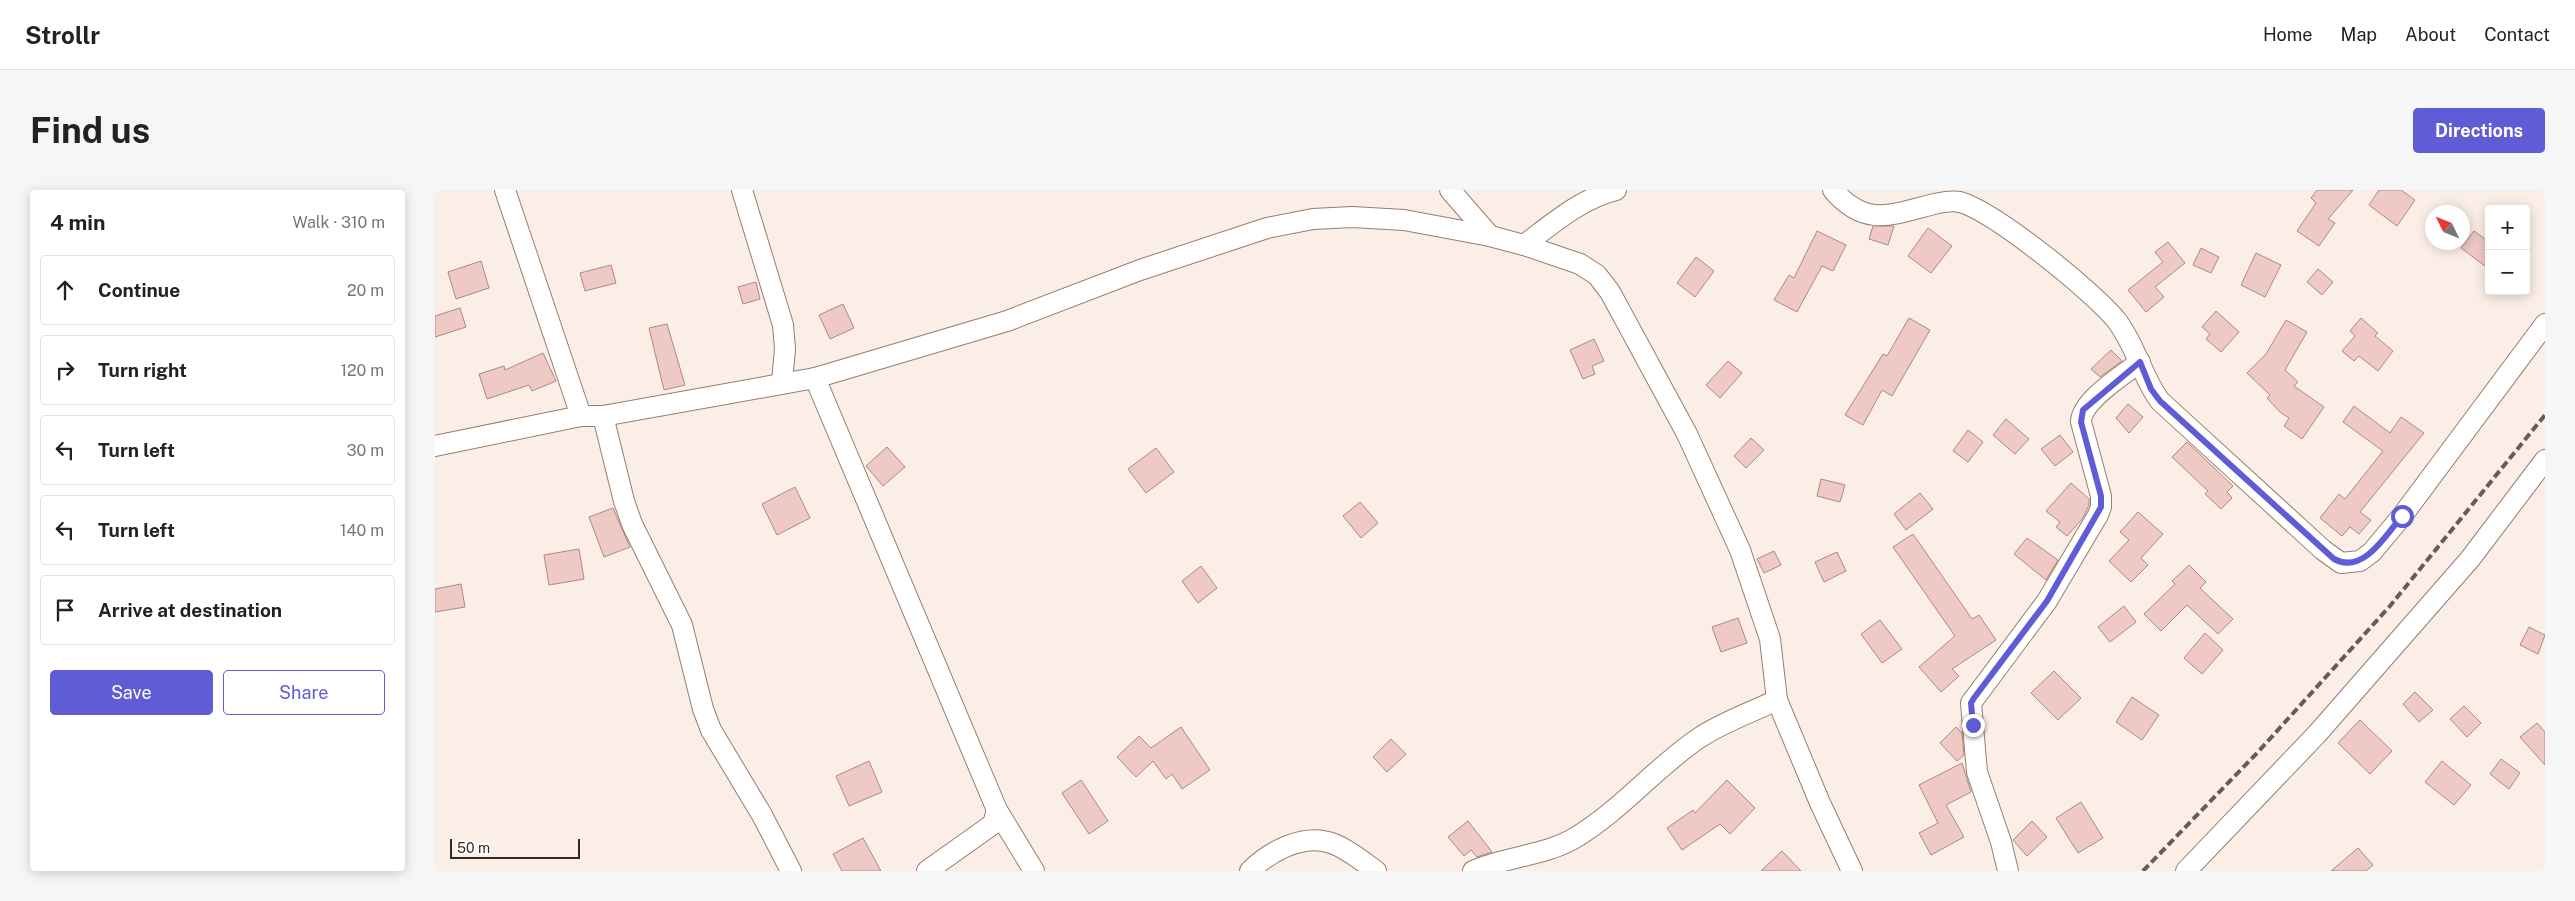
<!DOCTYPE html>
<html lang="en">
<head>
<meta charset="utf-8">
<style>
  :root { --surface:#fff; --page:#f6f6f6; --text:#222; --muted:#767676; --line:#e0e0e0; --accent:#5f5cd5 }
  body { margin:0; font-family:"Public Sans",sans-serif; background:var(--page); color:var(--text) }
  .controls { position:absolute; right:15px; top:15px; display:grid; overflow:hidden; border-radius:5px; box-shadow:0 2px 12px #0003 }
  .controls button { width:45px; height:45px; display:grid; place-items:center; padding:0; border:0; border-bottom:1px solid var(--line); background:var(--surface); color:var(--text); font:25px sans-serif }
  .compass { position:absolute; left:1990px; top:15px; width:45px; height:45px; border-radius:50%; background:var(--surface); box-shadow:0 2px 12px #0003; rotate:313deg }
  .scale { position:absolute; left:15px; bottom:12px; width:130px; box-sizing:border-box; padding-left:5px; border:2px solid #352921; border-top:0; font-size:14px; line-height:18px; white-space:nowrap; color:#352921; -webkit-text-stroke:4px #fefefe; paint-order:stroke }
  .stop { position:absolute; width:15px; height:15px; margin:-11px; border:4px solid #5f5cd5; border-radius:50%; background:#fff }
  .stop.end { background:#5f5cd5; border-color:#fff; box-shadow:0 1px 5px #0008 }
  .list { margin:0; padding:0; list-style:none }
  h2 { display:flex; justify-content:space-between; align-items:center; height:65px; margin:0; padding:0 20px; font-size:21px }
  h2 small { font-size:16px; font-weight:400; color:var(--muted) }
  .list li { display:grid; grid-template-columns:32px 1fr auto; gap:15px; align-items:center; box-sizing:border-box; height:70px; margin:0 10px 10px; padding:0 10px; border:1px solid var(--line); border-radius:5px }
  .list b { display:block; font-size:19px; white-space:nowrap }
  .list em { font-size:16px; font-style:normal; color:var(--muted) }
  .actions { display:flex; gap:10px; padding:15px 20px }
  .actions a { flex:1; padding:11px 0; border:1px solid var(--accent); border-radius:5px; text-align:center; font-size:18px; color:var(--accent) }
  .actions .main { background:var(--accent); color:#fff }
  .icon { flex:none; width:28px; height:28px; fill:none; stroke:currentColor; stroke-width:2; stroke-linecap:round; stroke-linejoin:round }
  .map { position:relative; flex:none; width:2110px; height:681px; overflow:hidden; border-radius:5px }
  header { display:flex; align-items:center; gap:30px; box-sizing:border-box; height:70px; padding:0 25px; background:var(--surface); border-bottom:1px solid var(--line) }
  header strong { font-size:24px }
  nav { display:flex; gap:28px; margin-inline-start:auto; font-size:18px }
  .intro { display:flex; align-items:center; justify-content:space-between; box-sizing:border-box; height:120px; padding:0 30px }
  h1 { margin:0; font-size:35px }
  .button { padding:12px 22px; border-radius:5px; background:var(--accent); color:#fff; font-size:18px; font-weight:700 }
  main { display:flex; gap:30px; padding:0 30px }
  aside { flex:1; background:var(--surface); border-radius:5px; box-shadow:0 2px 12px #0003 }
  .map>svg:first-child { display:block }
  .building { fill:#efc9c4; stroke:#ac8984 }
  .lines { fill:none; stroke-linecap:round; stroke-linejoin:round }
  .minor-casing { stroke:#997d6b; stroke-width:22 }
  .minor { stroke:#fff; stroke-width:20 }
  .rail { stroke:#675b53; stroke-width:4; stroke-dasharray:8 4; stroke-linecap:butt }
  .route { stroke:#5f5cd5; stroke-width:6 }
</style>
</head>
<body>
<header>
<strong>Strollr</strong>
<nav><a>Home</a><a>Map</a><a>About</a><a>Contact</a></nav>
</header>
<div class="intro"><h1>Find us</h1><a class="button">Directions</a></div>
<main>
<aside>
<h2>4 min<small>Walk · 310 m</small></h2>
<ul class="list">
<li><svg class="icon" aria-label="ahead" viewBox="0 0 24 24"><path d="M12 20V5M6 11l6-6 6 6"/></svg><div><b>Continue</b></div><em>20 m</em></li>
<li><svg class="icon" aria-label="right" viewBox="0 0 24 24"><path d="M7 20v-9h11M14 6l5 5-5 5"/></svg><div><b>Turn right</b></div><em>120 m</em></li>
<li><svg class="icon" aria-label="left" viewBox="0 0 24 24"><path d="M17 20v-9H6M10 6l-5 5 5 5"/></svg><div><b>Turn left</b></div><em>30 m</em></li>
<li><svg class="icon" aria-label="left" viewBox="0 0 24 24"><path d="M17 20v-9H6M10 6l-5 5 5 5"/></svg><div><b>Turn left</b></div><em>140 m</em></li>
<li><svg class="icon" aria-label="arrive" viewBox="0 0 24 24"><path d="M6 21V4h12l-3 4 3 4H6"/></svg><div><b>Arrive at destination</b></div></li>
</ul>
<div class="actions"><a class="main">Save</a><a>Share</a></div>
</aside>
<div class="map">
<svg width="2110" height="681" viewBox="0 0 2110 681">
  <rect width="100%" height="100%" fill="#faeee6"/>
  <g class="building">
    <path d="M1882 0H1918L1893 29 1900 33 1884 56 1862 41 1881 13 1876 8Z"/>
    <path d="M1944 0H1966L1980 10 1962 36 1934 15Z"/>
    <path d="M1438 36H1459L1453 55 1434 49Z"/>
    <path d="M1493 38 1517 56 1496 83 1473 66Z"/>
    <path d="M1382 41 1411 55 1398 81 1387 76 1362 122 1339 110 1354 85 1359 88Z"/>
    <path d="M2039 41 2054 52V79L2026 58Z"/>
    <path d="M1733 52 1750 73 1720 97 1729 107 1711 122 1693 100 1728 72 1720 62Z"/>
    <path d="M1766 58 1784 67 1776 83 1758 75Z"/>
    <path d="M1821 63 1846 75 1830 107 1806 95Z"/>
    <path d="M1261 67 1279 81 1260 107 1242 93Z"/>
    <path d="M46 71 54 98 21 109 13 82Z"/>
    <path d="M176 75 181 93 150 101 145 83Z"/>
    <path d="M1883 79 1898 92 1887 105 1872 92Z"/>
    <path d="M321 92 325 109 308 114 303 97Z"/>
    <path d="M408 114 419 138 395 149 384 125Z"/>
    <path d="M25 118 31 137 0 147V126Z"/>
    <path d="M1781 121 1804 142 1786 162 1771 149 1775 144 1767 137Z"/>
    <path d="M1474 128 1495 140 1457 206 1447 200 1428 235 1410 225 1448 164 1452 166Z"/>
    <path d="M1926 128 1943 143 1940 146 1958 161 1943 181 1924 166 1919 171 1907 161 1920 146 1915 141Z"/>
    <path d="M1851 130 1872 142 1850 180 1863 192 1859 196 1889 217 1867 249 1849 236 1854 228 1845 222 1832 208 1835 205 1812 183 1831 164Z"/>
    <path d="M232 134 250 195 229 200 214 138Z"/>
    <path d="M1159 149 1169 171 1157 176 1160 184 1148 189 1135 160Z"/>
    <path d="M1676 160 1687 171 1665 187 1656 179Z"/>
    <path d="M108 163 121 191 97 201 94 195 52 209 44 184 69 176 70 180Z"/>
    <path d="M1293 171 1307 183 1285 208 1271 195Z"/>
    <path d="M1693 214 1708 227 1694 243 1681 228Z"/>
    <path d="M1919 216 1955 243 1966 227 1989 243 1925 322 1936 330 1924 344 1915 337 1907 346 1885 328 1904 304 1910 309 1948 261 1908 232Z"/>
    <path d="M1571 229 1594 249 1580 264 1558 245Z"/>
    <path d="M1533 240 1548 252 1533 272 1518 261Z"/>
    <path d="M1625 245 1638 262 1620 276 1606 259Z"/>
    <path d="M1316 248 1329 260 1311 278 1299 266Z"/>
    <path d="M1752 252 1798 296 1792 302 1797 308 1786 319 1770 304 1773 301 1737 267Z"/>
    <path d="M452 257 470 277 448 296 431 276Z"/>
    <path d="M721 258 739 282 711 303 693 279Z"/>
    <path d="M1386 289 1410 295 1405 312 1382 306Z"/>
    <path d="M1636 293 1654 309V315L1648 328 1632 346 1621 337 1625 332 1611 321Z"/>
    <path d="M360 297 375 328 342 345 327 314Z"/>
    <path d="M1485 303 1498 319 1471 340 1459 324Z"/>
    <path d="M925 312 943 333 926 348 908 326Z"/>
    <path d="M178 318 195 357 169 367 154 327Z"/>
    <path d="M1703 322 1728 344 1706 368 1713 375 1696 392 1674 371 1694 350 1685 342Z"/>
    <path d="M1478 344 1537 429 1544 425 1561 450 1517 479 1524 486 1506 502 1484 477 1520 446 1458 357Z"/>
    <path d="M1592 348 1623 370 1611 390 1579 364Z"/>
    <path d="M144 359 149 389 114 395 109 365Z"/>
    <path d="M1339 361 1346 375 1329 383 1322 369Z"/>
    <path d="M1402 362 1411 381 1389 392 1380 372Z"/>
    <path d="M1754 375 1771 392 1765 398 1798 429 1783 444 1752 415 1726 441 1709 424 1740 394 1737 391Z"/>
    <path d="M766 376 782 398 763 413 747 391Z"/>
    <path d="M26 394 30 417 0 422V399Z"/>
    <path d="M1689 416 1701 432 1675 452 1663 437Z"/>
    <path d="M1303 428 1312 453 1286 462 1277 437Z"/>
    <path d="M1445 430 1467 459 1447 473 1426 444Z"/>
    <path d="M2094 437 2110 445 2103 464 2085 455Z"/>
    <path d="M1770 443 1788 460 1767 484 1749 468Z"/>
    <path d="M1619 481 1646 508 1623 530 1596 503Z"/>
    <path d="M1980 502 1998 520 1984 532 1968 514Z"/>
    <path d="M1697 507 1724 525 1707 550 1681 532Z"/>
    <path d="M2029 516 2046 533 2032 547 2015 529Z"/>
    <path d="M1925 530 1957 561 1935 584 1903 553Z"/>
    <path d="M2102 533 2110 542V575L2085 547Z"/>
    <path d="M746 537 775 580 747 599 737 584 731 589 718 571 701 587 682 567 704 546 716 558Z"/>
    <path d="M1521 537 1527 543 1529 565 1522 571 1505 553Z"/>
    <path d="M956 549 971 564 952 582 938 567Z"/>
    <path d="M2066 569 2085 583 2074 599 2055 584Z"/>
    <path d="M434 571 447 602 414 616 401 586Z"/>
    <path d="M2007 571 2036 595 2019 615 1990 592Z"/>
    <path d="M1527 573 1536 602 1511 615 1529 647 1496 665 1484 643 1503 633 1484 595Z"/>
    <path d="M646 590 673 631 654 644 627 603Z"/>
    <path d="M1292 590 1320 618 1295 644 1285 634 1247 660 1232 638 1258 620 1260 623Z"/>
    <path d="M1646 612 1668 648 1643 663 1621 628Z"/>
    <path d="M1033 631 1057 662 1042 667 1036 660 1029 666 1013 647Z"/>
    <path d="M1597 631 1612 647 1592 666 1578 650Z"/>
    <path d="M428 648 446 681H407L398 664Z"/>
    <path d="M1923 658 1938 675 1931 681H1896Z"/>
    <path d="M1347 661 1366 681H1326Z"/>
  </g>
  <g class="lines">
    <g class="minor-casing">
      <g id="minor">
        <path d="M70 0 146 226"/>
        <path d="M307 0 348 135 350 159 347 192"/>
        <path d="M1015 0 1055 46"/>
        <path d="M1398 0C1429 36 1454 26 1495 15 1503 13 1516 10 1525 12 1560 22 1659 102 1682 131 1701 156 1707 187 1725 211L1888 360 1906 373 1925 371 1937 362 1967 326 2110 134"/>
        <path d="M1089 55C1117 34 1147 8 1181 0"/>
        <path d="M380 188 562 620 599 681"/>
        <path d="M168 226 189 311 197 334 247 435 268 519 276 540 327 625 356 681"/>
        <path d="M0 256 146 226H168L380 188 572 131 705 80 832 38 878 29 917 27 969 30 1055 46 1089 55 1145 74 1162 85 1175 102 1252 244 1305 360 1335 449 1342 510 1385 613 1417 681"/>
        <path d="M492 681 558 634 562 620"/>
        <path d="M815 681C835 661 870 642 899 654 914 660 927 671 941 681"/>
        <path d="M1038 681C1071 666 1112 666 1143 646 1187 619 1221 577 1264 548 1288 532 1317 522 1342 510"/>
        <path d="M1573 681 1566 652 1542 582 1536 513 1612 411 1663 325 1666 317V306L1646 232C1646 211 1688 185 1705 172"/>
        <path d="M1751 681 1882 544 2035 369 2110 270"/>
      </g>
    </g>
    <use href="#minor" class="minor"/>
    <path class="rail" d="M1708 681 1823 562 1955 416 2110 225"/>
  </g>
  <g class="lines">
    <path class="route" d="M1538 535 1536 513 1539 508 1612 411 1666 317V306L1646 232 1648 220 1705 172 1716 199 1725 211 1899 369C1928 385 1951 345 1967 326"/>
  </g>
</svg>
<div class="controls">
<button>+</button>
<button>−</button>
</div>
<svg class="compass" viewBox="-18 -18 36 36"><path d="M0-13l5 13h-10z" fill="#e53935"/><path d="M0 13l5-13h-10z" fill="#767676"/></svg>
<div class="scale">50 m</div>
<div class="stop" style="left:1967px;top:326px"></div>
<div class="stop end" style="left:1538px;top:535px"></div>
</div>
</main>
</body>
</html>
